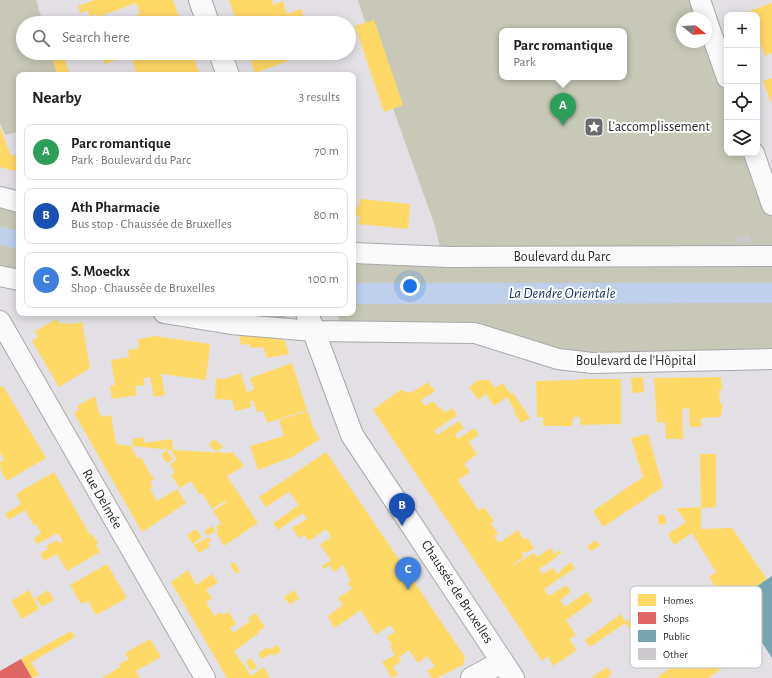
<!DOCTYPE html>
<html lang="en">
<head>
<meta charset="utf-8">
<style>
  :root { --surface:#fff; --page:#f6f6f6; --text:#202124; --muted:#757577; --line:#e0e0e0; --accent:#0b8043 }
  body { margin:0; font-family:"Alegreya Sans",sans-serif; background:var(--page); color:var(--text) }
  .controls { position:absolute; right:12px; top:12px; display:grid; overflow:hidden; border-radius:8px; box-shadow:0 2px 10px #0003 }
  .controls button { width:36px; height:36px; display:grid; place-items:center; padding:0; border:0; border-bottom:1px solid var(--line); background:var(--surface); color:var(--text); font:20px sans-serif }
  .compass { position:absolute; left:676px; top:12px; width:36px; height:36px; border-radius:50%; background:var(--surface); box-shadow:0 2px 10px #0003; rotate:108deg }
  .you { position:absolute; left:410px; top:286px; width:14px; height:14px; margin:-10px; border:3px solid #fff; border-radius:50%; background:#1a73e8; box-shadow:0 0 0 6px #1a73e833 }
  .badge { display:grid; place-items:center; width:26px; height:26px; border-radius:50%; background:var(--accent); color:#fff; font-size:13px; font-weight:700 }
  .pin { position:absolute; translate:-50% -33px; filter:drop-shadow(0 1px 2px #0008) }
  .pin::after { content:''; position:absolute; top:21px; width:14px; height:12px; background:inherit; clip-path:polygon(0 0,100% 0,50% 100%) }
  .popup { position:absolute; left:499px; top:28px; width:128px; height:52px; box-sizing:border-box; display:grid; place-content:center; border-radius:8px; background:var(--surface); filter:drop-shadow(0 1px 3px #0005); font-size:13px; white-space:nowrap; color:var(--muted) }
  .popup b { font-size:15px; color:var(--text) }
  .popup::after { content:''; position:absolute; left:50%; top:100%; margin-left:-8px; border:8px solid transparent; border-top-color:var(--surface) }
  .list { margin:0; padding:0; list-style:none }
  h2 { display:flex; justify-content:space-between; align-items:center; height:52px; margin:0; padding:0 16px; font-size:17px }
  h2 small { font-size:13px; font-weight:400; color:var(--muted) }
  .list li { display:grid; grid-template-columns:26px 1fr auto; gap:12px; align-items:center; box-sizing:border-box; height:56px; margin:0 8px 8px; padding:0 8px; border:1px solid var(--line); border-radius:8px }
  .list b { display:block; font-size:15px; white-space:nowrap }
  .list p { margin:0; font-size:13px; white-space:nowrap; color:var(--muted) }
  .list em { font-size:13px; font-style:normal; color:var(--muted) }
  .icon { flex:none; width:22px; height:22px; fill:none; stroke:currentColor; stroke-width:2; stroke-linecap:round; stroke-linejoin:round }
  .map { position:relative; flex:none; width:772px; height:678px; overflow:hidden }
  .search { position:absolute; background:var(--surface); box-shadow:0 2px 10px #0003; left:16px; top:16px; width:340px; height:44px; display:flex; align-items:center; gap:10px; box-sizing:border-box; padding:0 14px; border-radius:22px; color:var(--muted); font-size:15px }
  .panel { position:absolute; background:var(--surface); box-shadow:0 2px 10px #0003; left:16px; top:72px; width:340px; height:244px; border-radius:8px }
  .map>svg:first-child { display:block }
  .green { fill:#c8c8b8; fill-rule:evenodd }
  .water { fill:#bfcfeb }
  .homes { fill:#ffd966 }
  .shops { fill:#e06666 }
  .public { fill:#76a5af }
  .building { fill:#ccc9cd }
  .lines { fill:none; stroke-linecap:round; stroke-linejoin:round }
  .street-casing { stroke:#aba8ac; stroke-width:22 }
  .secondary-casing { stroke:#aba8ac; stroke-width:24 }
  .street { stroke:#fbfafb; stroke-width:20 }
  .secondary { stroke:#fbfafb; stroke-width:22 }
  .labels { text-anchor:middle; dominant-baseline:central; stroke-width:4; stroke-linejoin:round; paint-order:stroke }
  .poi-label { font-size:14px; fill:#2b292c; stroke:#fff; text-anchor:start }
  .street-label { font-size:14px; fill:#2b292c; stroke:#fff }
  .water-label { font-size:15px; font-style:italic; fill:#13315f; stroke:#fff }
  .key { fill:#fff; stroke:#bfbfc0; stroke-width:1 }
  .key-label { font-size:11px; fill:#2b292c }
</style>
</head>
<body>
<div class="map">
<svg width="772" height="678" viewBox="0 0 772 678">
  <rect width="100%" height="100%" fill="#e3e0e5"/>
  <g class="green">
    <path d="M0 0H36L43 23H23V53H53L58 68 57 75H19V132L5 135 0 123Z"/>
    <path d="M358 0H700L706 18H682V42H706L727 78V153H754L772 205V359L592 363 500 341 342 327 337 313H353V264L454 262 442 256 435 226 391 103ZM502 31H624V77H502Z"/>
    <path d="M0 203 19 207V231L0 227Z"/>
    <path d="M0 244 19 249V276L0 271Z"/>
    <path d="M205 313H283L286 319 279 321 276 317 249 319Z"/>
  </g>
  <g class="water">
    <path d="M0 227 19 231V249L0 244Z"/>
    <path d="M353 283H772V303L353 304Z"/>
  </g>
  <g class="homes">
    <path d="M95 0H173L181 23H125V19L140 14 136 3 98 17 96 14 90 17 88 11 80 13 78 6Z"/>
    <path d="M229 0H272L273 5 283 1 287 14 301 9 306 23H237Z"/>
    <path d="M772 3V53L765 56 757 35V15H750L749 11Z"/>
    <path d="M374 20 403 105 384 112 355 26Z"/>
    <path d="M101 53H192L200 75H125L136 71 131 55 105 64Z"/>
    <path d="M248 53H309L255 73Z"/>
    <path d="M64 57 70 75H57L53 61Z"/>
    <path d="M772 78V104L763 81Z"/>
    <path d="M0 127 11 156 19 154V172L0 167Z"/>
    <path d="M360 199 410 204 408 229 358 224 360 216H353V207H359Z"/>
    <path d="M57 319 58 323 72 324 82 322 90 368 59 387 32 341 38 337 35 331Z"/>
    <path d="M247 334 271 337 285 341 289 354 267 358 263 347 250 348 249 344 241 345 239 335Z"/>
    <path d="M155 336 210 344 206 380 161 374 165 395 154 397 150 377 143 378 145 385 135 386 137 395 112 399 110 386 115 385 111 360 129 357 128 350 139 348 138 339Z"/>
    <path d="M292 363 307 410 267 423 263 411 257 412 253 400 250 402 251 407 235 411 232 400 215 399 216 378 224 379 241 373 247 393 254 389 250 378Z"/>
    <path d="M643 377 644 392 632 393 631 378Z"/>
    <path d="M721 377 722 390H719L720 403H722V413H721V417L701 418V427H690L689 408 682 409 683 439H666L665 422 657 423 654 378Z"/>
    <path d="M579 379H621V424L580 425V417H573L572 426H543V417H537L536 381 579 380Z"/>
    <path d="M479 380H489L495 388 503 383 511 394 513 393 530 418 521 423 514 412 515 411 507 397 494 406 486 394 478 400 469 387Z"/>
    <path d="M428 382 435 391 421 400 425 406 433 401 440 409 441 408 444 413 452 408 457 415 434 431 437 435 459 421 464 428 455 434 458 439 474 428 479 435 469 442 477 454 464 464 470 472 458 480 479 511 484 507 494 521 491 523 498 534 494 536 499 543 518 530 524 540 527 537 534 548 527 553 525 551 522 553 524 557 513 564 514 565 534 553 537 557 551 548 554 554 560 550 562 553 556 556 557 557 539 569 543 574 553 568 557 574 561 572 560 570 571 562 575 568 544 589 549 596 566 585 571 592 560 600 565 607 587 592 593 601 566 620 576 635 569 639 577 650 553 666 548 656 542 661 373 410 400 390 411 393Z"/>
    <path d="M3 386 46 458 7 481 0 469H2L0 466V462L4 460 0 452V387Z"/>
    <path d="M95 396 99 413H100L101 417 111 415 116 444 131 446 137 458 141 457 151 475 154 479 150 482 153 488 150 489 157 501 177 489 186 503 142 532 74 413 79 410 77 406Z"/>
    <path d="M308 411 313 427 320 439 292 457 258 470 250 446 284 436 279 420Z"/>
    <path d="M648 434 663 487 603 527 593 511 643 477 631 438Z"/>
    <path d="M143 437 144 443 172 439 173 450 228 453 233 452 244 466 227 476 258 523 224 546 216 532 218 530 216 527 221 523 213 511 226 503 225 501 212 509 202 493 199 494 191 481 180 488 171 475 175 472 170 464 177 460 171 450 132 446 133 439Z"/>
    <path d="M214 439 223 446 217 452 209 445Z"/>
    <path d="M167 450 173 459 167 463 161 455Z"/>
    <path d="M326 452 465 657 463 665 437 678H432L427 671 435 666 427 656 418 663 409 650 399 657 401 661 393 667 398 675 392 678 382 662 395 655 390 647 392 645 387 637 395 632 390 625 376 635 361 610 334 628 328 616 343 605 338 598 352 589 348 583 351 580 346 573H347L343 565 334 572 329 565 324 569 322 566 331 560 320 545 331 537 326 529 309 541 304 535 299 538 292 528 307 519 303 513 278 530 273 523 299 505 289 492 266 507 259 497Z"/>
    <path d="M700 454H716V507L701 508V529L732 528 767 579 735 601 725 587 718 591 709 577 716 572 692 533 674 545 668 534 686 522 676 508 701 507Z"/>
    <path d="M54 472 90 535H93L98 543 96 545 100 552 67 571 57 554 44 561 40 554 48 549 46 546 57 540 58 542 61 543 63 542 58 533 37 544 34 538 41 533 36 524 34 526 25 510 9 520 5 514 21 504 16 494Z"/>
    <path d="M664 514 667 523 659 525 657 516Z"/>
    <path d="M212 526 215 531 208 536 204 531Z"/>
    <path d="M196 529 202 537 193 544 187 535Z"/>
    <path d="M209 537 211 541 208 543 210 546 199 553 194 545Z"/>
    <path d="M596 540 600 546 591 551 587 546Z"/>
    <path d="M234 562 240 571 236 574 230 565Z"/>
    <path d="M107 564 127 598 96 615 88 601 81 604 70 585Z"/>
    <path d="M188 570 196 585 212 574 218 582 206 590 212 598 206 602 214 616 220 612 222 615 229 612 236 624 230 628 233 633 250 621 248 618 256 613 265 627 258 632 259 633 234 651 251 676 264 667 270 678H227L171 582Z"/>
    <path d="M29 590 39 609 22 619 11 601Z"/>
    <path d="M48 590 54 600 42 607 36 598Z"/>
    <path d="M294 590 299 598 290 605 284 597Z"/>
    <path d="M718 595 725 606 716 612 709 601Z"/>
    <path d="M654 603 664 618 668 615 673 623 640 645 625 623 590 647 585 640 621 614 626 622Z"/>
    <path d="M745 616 761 641 708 678H656Z"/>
    <path d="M715 619 722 627 710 636 704 627Z"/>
    <path d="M71 631 75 637 33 661 32 664 39 675 32 678 21 659Z"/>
    <path d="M150 639 161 657 136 671 140 678H102L120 667 119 664 129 659 125 653Z"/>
    <path d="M277 645 281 651 274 656 272 653 262 659 258 653 268 647 269 650Z"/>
    <path d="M251 658 257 667 251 671 246 662Z"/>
    <path d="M607 667 612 674 607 678H591Z"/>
  </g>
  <path class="shops" d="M21 659 32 678H0V671Z"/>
  <path class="public" d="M772 576V658L735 601Z"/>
  <path class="building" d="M750 235V242L736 243V236Z"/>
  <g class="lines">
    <g class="street-casing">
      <g id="street">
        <path d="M700 0 706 18"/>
        <path d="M706 18 727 78"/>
        <path d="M754 153 772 205"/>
        <path d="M0 197 19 202"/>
        <path d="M353 253 449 257 772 256"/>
        <path d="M0 276 19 280"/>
        <path d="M164 313 231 324 313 331 475 333 558 359 592 363 772 359"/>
        <path d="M0 321 205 678"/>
      </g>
    </g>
    <g class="secondary-casing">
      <g id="secondary">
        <path d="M200 0 208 23"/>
        <path d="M220 53 228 75"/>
        <path d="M307 313 352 435 513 678"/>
        <path d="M472 678 502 662"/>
      </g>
    </g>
    <use href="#street" class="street"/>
    <use href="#secondary" class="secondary"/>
  </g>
  <defs>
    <g id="sight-square" transform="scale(1)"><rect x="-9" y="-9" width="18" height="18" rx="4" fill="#6b696d" stroke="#fff"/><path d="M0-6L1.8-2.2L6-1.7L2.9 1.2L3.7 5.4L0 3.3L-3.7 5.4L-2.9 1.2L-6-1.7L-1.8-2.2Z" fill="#fff"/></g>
  </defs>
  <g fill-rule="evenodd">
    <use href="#sight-square" x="594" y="127"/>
  </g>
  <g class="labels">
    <g class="poi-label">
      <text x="608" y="127">L'accomplissement</text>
    </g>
    <g class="street-label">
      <text x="562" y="257">Boulevard du Parc</text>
      <text x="636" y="361">Boulevard de l'Hôpital</text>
      <text transform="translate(102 499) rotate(60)">Rue Delmée</text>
      <text transform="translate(457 592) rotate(57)">Chaussée de Bruxelles</text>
    </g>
    <g class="water-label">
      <text x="562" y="293">La Dendre Orientale</text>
    </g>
  </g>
  <rect x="630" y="586" width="132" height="82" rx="6" class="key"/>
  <rect x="638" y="594" width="18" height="12" fill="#ffd966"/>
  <rect x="638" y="612" width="18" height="12" fill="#e06666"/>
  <rect x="638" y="630" width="18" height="12" fill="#76a5af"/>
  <rect x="638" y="648" width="18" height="12" fill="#ccc9cd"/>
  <g class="key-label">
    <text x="663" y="604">Homes</text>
    <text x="663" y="622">Shops</text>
    <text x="663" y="640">Public</text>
    <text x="663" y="658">Other</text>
  </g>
</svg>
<div class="controls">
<button>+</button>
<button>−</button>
<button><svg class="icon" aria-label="locate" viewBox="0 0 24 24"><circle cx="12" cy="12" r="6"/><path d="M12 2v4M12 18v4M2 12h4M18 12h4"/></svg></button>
<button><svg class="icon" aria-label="layers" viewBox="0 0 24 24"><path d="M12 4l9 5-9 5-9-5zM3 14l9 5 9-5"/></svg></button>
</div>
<svg class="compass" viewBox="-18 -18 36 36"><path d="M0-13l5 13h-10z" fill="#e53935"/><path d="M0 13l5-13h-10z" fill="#757577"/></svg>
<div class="you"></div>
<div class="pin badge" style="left:563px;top:126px;background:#2e9e5b">A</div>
<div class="popup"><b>Parc romantique</b>Park</div>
<div class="pin badge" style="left:402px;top:526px;background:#1a4fb4">B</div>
<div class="pin badge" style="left:408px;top:590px;background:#3f7fe0">C</div>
<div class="search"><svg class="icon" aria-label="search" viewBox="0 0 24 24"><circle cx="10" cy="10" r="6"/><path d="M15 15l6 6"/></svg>Search here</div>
<section class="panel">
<h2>Nearby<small>3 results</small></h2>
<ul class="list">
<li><span class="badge" style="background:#2e9e5b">A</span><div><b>Parc romantique</b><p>Park · Boulevard du Parc</p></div><em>70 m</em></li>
<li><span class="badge" style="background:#1a4fb4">B</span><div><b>Ath Pharmacie</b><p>Bus stop · Chaussée de Bruxelles</p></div><em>80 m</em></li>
<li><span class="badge" style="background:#3f7fe0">C</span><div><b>S. Moeckx</b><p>Shop · Chaussée de Bruxelles</p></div><em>100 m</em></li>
</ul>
</section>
</div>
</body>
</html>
